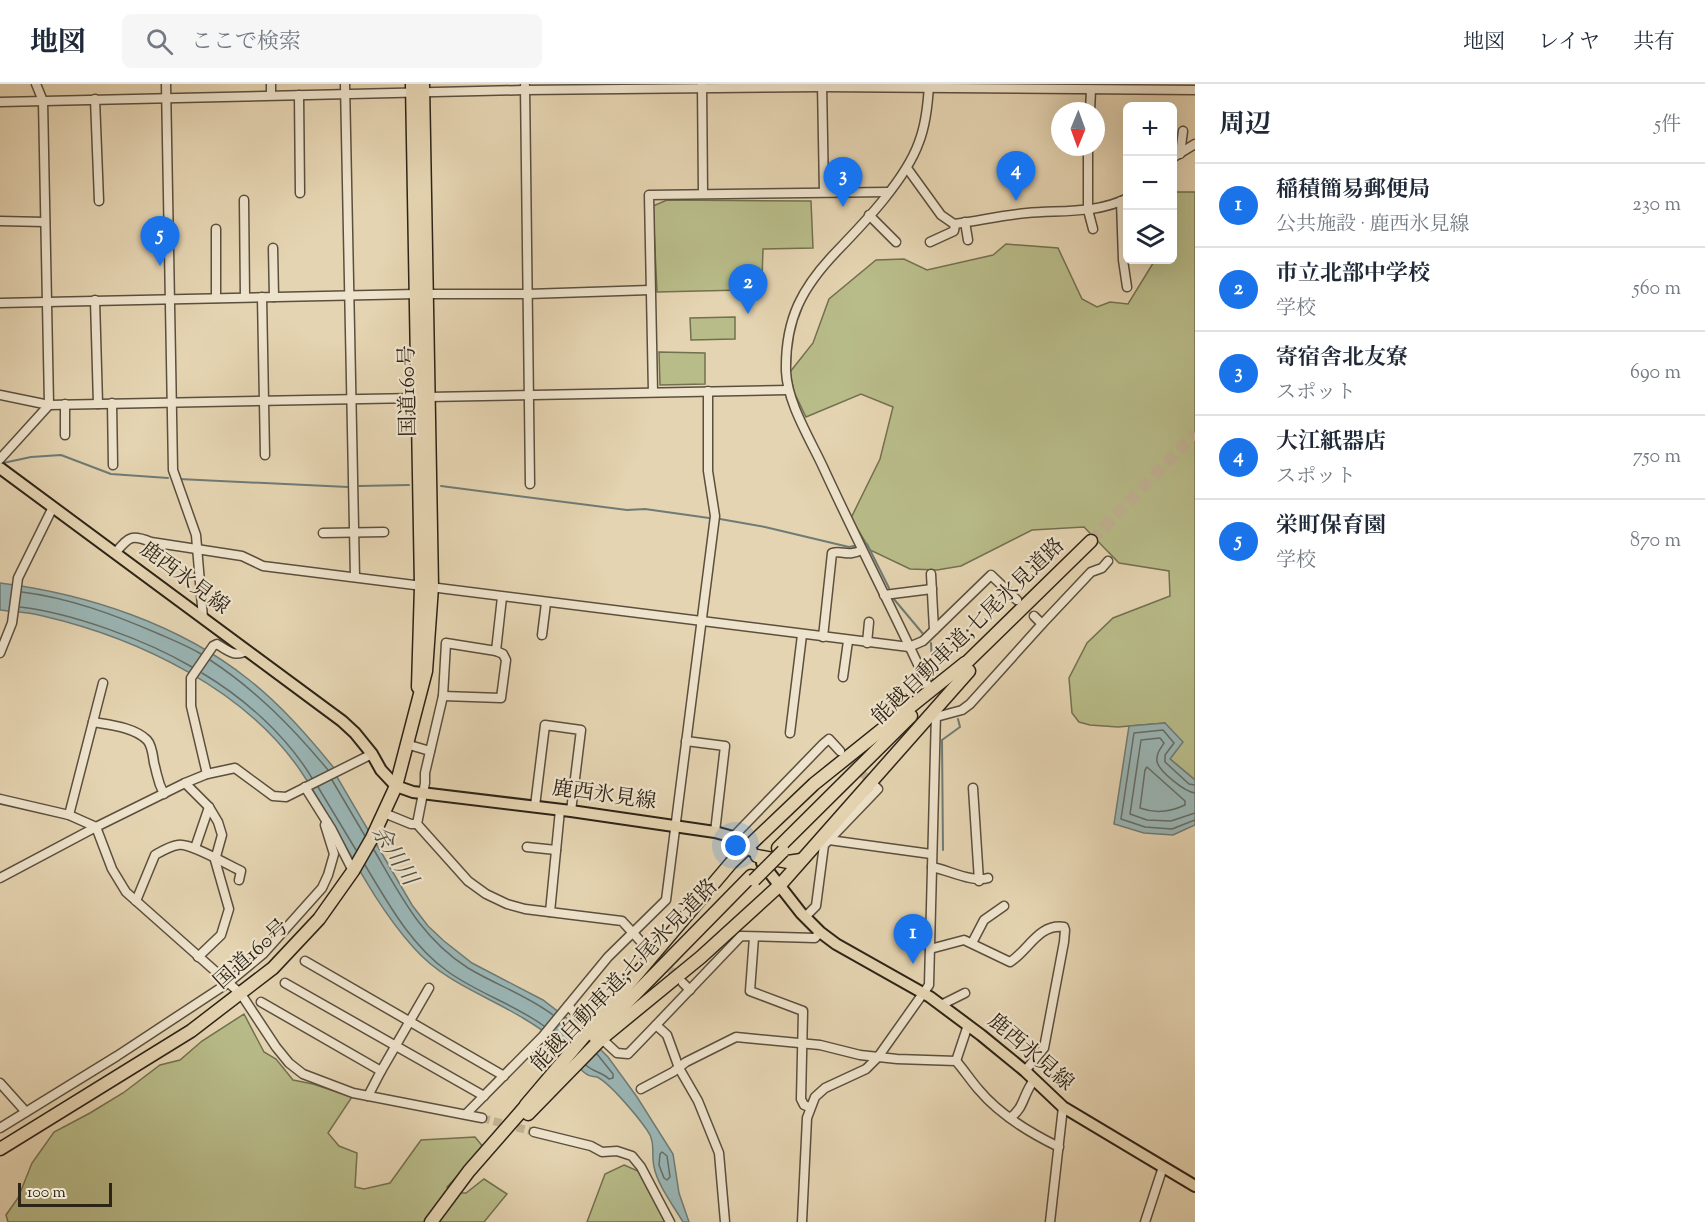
<!DOCTYPE html>
<html lang="ja">
<head>
<meta charset="utf-8">
<style>
  :root { --surface:#fff; --page:#f6f6f7; --text:#1f2937; --muted:#747a83; --line:#e0e1e3; --accent:#1a73e8 }
  body { margin:0; font-family:"Sorts Mill Goudy","Noto Serif JP",serif; background:var(--page); color:var(--text) }
  .controls { position:absolute; right:18px; top:18px; display:grid; overflow:hidden; border-radius:9px; box-shadow:0 6px 24px #0002 }
  .controls button { width:54px; height:54px; display:grid; place-items:center; padding:0; border:0; border-bottom:2px solid var(--line); background:var(--surface); color:var(--text); font:30px sans-serif }
  .compass { position:absolute; left:1051px; top:18px; width:54px; height:54px; border-radius:50%; background:var(--surface); box-shadow:0 6px 24px #0002; rotate:181deg }
  .scale { position:absolute; left:18px; bottom:15px; width:94px; box-sizing:border-box; padding-left:6px; border:3px solid #2d2317; border-top:0; font-size:16px; line-height:21px; white-space:nowrap; color:#2d2317; -webkit-text-stroke:4px #eee3cc; paint-order:stroke }
  .you { position:absolute; left:736px; top:762px; width:21px; height:21px; margin:-15px; border:4px solid #fff; border-radius:50%; background:#1a73e8; box-shadow:0 0 0 9px #1a73e833 }
  .badge { display:grid; place-items:center; width:39px; height:39px; border-radius:50%; background:var(--accent); color:#fff; font-size:20px; font-weight:700 }
  .pin { position:absolute; translate:-50% -50px; filter:drop-shadow(0 2px 3px #0008) }
  .pin::after { content:''; position:absolute; top:32px; width:21px; height:18px; background:inherit; clip-path:polygon(0 0,100% 0,50% 100%) }
  .list { margin:0; padding:0; list-style:none }
  h2 { display:flex; justify-content:space-between; align-items:center; height:78px; margin:0; padding:0 24px; font-size:26px }
  h2 small { font-size:20px; font-weight:400; color:var(--muted) }
  .list li { display:grid; grid-template-columns:39px 1fr auto; gap:18px; align-items:center; box-sizing:border-box; height:84px; padding:0 24px; border-top:2px solid var(--line) }
  .list b { display:block; font-size:22px; white-space:nowrap }
  .list p { margin:0; font-size:20px; white-space:nowrap; color:var(--muted) }
  .list em { font-size:20px; font-style:normal; color:var(--muted) }
  .icon { flex:none; width:33px; height:33px; fill:none; stroke:currentColor; stroke-width:2; stroke-linecap:round; stroke-linejoin:round }
  .map { position:relative; flex:none; width:1195px; height:1138px; overflow:hidden }
  header { display:flex; align-items:center; gap:36px; box-sizing:border-box; height:84px; padding:0 30px; background:var(--surface); border-bottom:2px solid var(--line) }
  header strong { font-size:28px }
  nav { display:flex; gap:33px; margin-inline-start:auto; font-size:21px }
  .search { width:420px; height:54px; background:var(--page); display:flex; align-items:center; gap:15px; box-sizing:border-box; padding:0 21px; border-radius:9px; color:var(--muted); font-size:22px }
  main { display:flex }
  aside { flex:1; background:var(--surface) }
  .map>svg:first-child { display:block }
  .green { fill:#b8bc89; stroke:#727050; stroke-width:1.5 }
  .water { fill:#9ab6b6; stroke:#6e7b76; stroke-width:1.5 }
  .lines { fill:none; stroke-linecap:round; stroke-linejoin:round }
  .shore { stroke:#646c66; stroke-width:1.5 }
  .stream { stroke:#6e7b76; stroke-width:2 }
  .minor-tunnel { stroke:#c0b192; stroke-width:8; stroke-dasharray:8 4; stroke-linecap:butt }
  .highway-tunnel { stroke:#c0b192; stroke-width:12; stroke-dasharray:12 6; stroke-linecap:butt }
  .minor-casing { stroke:#5b4f3e; stroke-width:11 }
  .major-casing { stroke:#2d2317; stroke-width:14 }
  .highway-casing { stroke:#2d2317; stroke-width:15 }
  .minor { stroke:#eee3cc; stroke-width:8 }
  .major { stroke:#e5d4b1; stroke-width:10 }
  .highway { stroke:#e5d4b1; stroke-width:12 }
  .highway-bridge-casing { stroke:#2d2317; stroke-width:15; stroke-linecap:butt }
  .highway-bridge { stroke:#e5d4b1; stroke-width:12 }
  .labels { text-anchor:middle; dominant-baseline:central; stroke-width:4.5; stroke-linejoin:round; paint-order:stroke }
  .street-label { font-size:21px; fill:#2d2317; stroke:#eee3cc }
  .water-label { font-size:22px; font-style:italic; fill:#4e4f47; stroke:#eee3cc }
</style>
</head>
<body>
<header>
<strong>地図</strong>
<div class="search"><svg class="icon" aria-label="search" viewBox="0 0 24 24"><circle cx="10" cy="10" r="6"/><path d="M15 15l6 6"/></svg>ここで検索</div>
<nav><a>地図</a><a>レイヤ</a><a>共有</a></nav>
</header>
<main>
<div class="map">
<svg width="1195" height="1138" viewBox="0 0 1195 1138">
  <rect width="100%" height="100%" fill="#e5d4b1"/>
  <filter id="stains"><feTurbulence type="fractalNoise" baseFrequency=".00333" numOctaves="4"/><feColorMatrix values="0 0 0 0 .2 0 0 0 0 .09 0 0 0 0 .02 0 0 0 .5 -.17"/></filter>
  <radialGradient id="worn" r=".72"><stop offset=".6" stop-color="#630" stop-opacity="0"/><stop offset="1" stop-color="#630" stop-opacity=".3"/></radialGradient>
  <g class="green">
    <path d="M1173 108H1195V696L1170 675 1165 639 1118 643 1090 641 1079 638 1072 629 1069 594 1087 559 1113 534 1170 512 1169 487 1119 479 1084 443 1032 446 961 482 937 486 910 485 870 466 851 434 880 375 893 323 861 310 806 333 794 308 790 288 813 259 829 215 876 176 904 175 927 186 993 171 1006 160 1058 164 1082 215 1097 223 1110 218 1128 220 1155 176H1172Z"/>
    <path d="M667 116 811 117 813 164 763 165 762 194 743 206 657 208 653 122Z"/>
    <path d="M735 233V255L691 256 690 234Z"/>
    <path d="M659 268 705 269V300L660 301Z"/>
    <path d="M244 930 264 968 276 975 293 996 313 1000 352 1013 328 1049 339 1062 357 1069 355 1103 364 1105 390 1099 421 1056 475 1053 484 1064 447 1103 460 1109H466L484 1095 507 1110 484 1138H8L6 1131 18 1114 32 1079 54 1048 90 1029 123 1009 160 981 180 976 202 957Z"/>
    <path d="M624 1081 638 1087 665 1138H587L605 1090Z"/>
  </g>
  <g class="water">
    <path d="M0 499C87 510 179 540 248 595 281 621 308 652 334 684L338 691 337 693 412 821 428 842 444 857 472 879 543 916 577 942 608 973 637 1013 673 1070 679 1109 689 1138H683C673 1121 658 1102 654 1083 651 1069 656 1058 647 1046 638 1033 610 999 597 993 594 992 591 993 588 991 576 985 569 968 559 959 548 950 535 941 523 934 485 911 444 898 414 864 368 813 340 746 302 689 247 606 138 554 43 532 29 528 14 528 0 526Z"/>
    <path d="M1165 639 1183 658 1170 675 1195 696V741L1173 751 1144 749 1114 740 1129 642Z"/>
  </g>
  <g class="lines">
    <g class="shore">
      <path d="M22 508C70 514 115 531 159 550 173 556 188 562 201 570"/>
      <path d="M20 523C72 529 146 556 192 583"/>
      <path d="M210 576C256 606 293 644 328 686"/>
      <path d="M202 589C244 614 286 651 312 694"/>
      <path d="M1147 683 1185 717V721C1170 728 1156 730 1140 724L1145 686Z"/>
      <path d="M332 696 365 752"/>
      <path d="M1195 701 1189 700 1165 678V671L1174 659 1163 646 1134 649 1121 735 1145 743 1172 745 1195 736"/>
      <path d="M318 703 356 766"/>
      <path d="M1195 709C1185 708 1160 688 1157 678 1156 670 1160 665 1164 659L1160 654 1141 656 1130 730 1147 736 1171 737 1195 729"/>
      <path d="M374 766C401 812 421 854 468 884 496 901 527 911 553 931"/>
      <path d="M365 781C388 819 410 860 447 887 477 909 514 920 544 942"/>
      <path d="M586 981C593 988 602 988 609 995L613 994V990L597 970"/>
      <path d="M662 1068 667 1072 670 1093 667 1096 664 1094 659 1081 660 1070Z"/>
    </g>
    <g class="stream">
      <path d="M3 379 31 373 61 371 111 390 168 394"/>
      <path d="M179 395 348 403"/>
      <path d="M359 402 409 401"/>
      <path d="M441 402 627 426 645 425 709 434"/>
      <path d="M720 435 765 443 849 463 854 462"/>
      <path d="M865 460H867L889 504"/>
      <path d="M893 514 924 551"/>
      <path d="M931 559 933 598"/>
      <path d="M943 766 942 656 960 643 958 635"/>
    </g>
    <g class="minor-tunnel">
      <path d="M845 672 874 701"/>
      <path d="M644 861 681 896"/>
      <path d="M482 1034 534 1048"/>
    </g>
    <path class="highway-tunnel" d="M1091 457 1195 349"/>
    <g class="minor-casing">
      <g id="minor">
        <path d="M166 0 173 386 196 451 203 534"/>
        <path d="M271 0V11"/>
        <path d="M345 0 355 493"/>
        <path d="M702 0 703 109"/>
        <path d="M822 0 824 108"/>
        <path d="M929 0C928 20 926 40 919 58 906 95 865 138 838 166 802 203 785 235 786 287 787 318 810 355 823 383 857 457 895 530 929 604"/>
        <path d="M525 2 530 400"/>
        <path d="M299 11 300 109"/>
        <path d="M95 15 99 117"/>
        <path d="M0 18 525 6 822 3 1195 6"/>
        <path d="M1090 27 1091 6"/>
        <path d="M1088 63V126L1093 145"/>
        <path d="M1180 70 1183 47"/>
        <path d="M1172 74 1195 60"/>
        <path d="M907 84 941 131 954 140C978 137 1003 131 1027 129 1061 126 1096 130 1128 114"/>
        <path d="M244 116 245 213"/>
        <path d="M1121 117 1123 176 1127 203"/>
        <path d="M869 131 896 158"/>
        <path d="M0 137 45 138"/>
        <path d="M965 138 968 156"/>
        <path d="M216 145V214"/>
        <path d="M930 158 954 147 955 140"/>
        <path d="M273 164 274 213"/>
        <path d="M426 210H528L650 206"/>
        <path d="M262 213 265 371"/>
        <path d="M95 216 98 320"/>
        <path d="M0 219 417 210"/>
        <path d="M653 308 649 111 888 108"/>
        <path d="M0 311 49 321 417 314"/>
        <path d="M428 313 788 306"/>
        <path d="M112 319 113 381"/>
        <path d="M65 320V351"/>
        <path d="M0 375 49 321 43 17 36 0"/>
        <path d="M323 449 384 448"/>
        <path d="M116 468C129 453 131 450 151 458L242 472 263 482 909 563 923 557 991 491 1017 516"/>
        <path d="M931 490 934 546"/>
        <path d="M884 511 932 505"/>
        <path d="M502 513 496 567 446 559 443 612 425 689V699L417 740 468 797 486 810 507 820 525 825 622 837 644 861"/>
        <path d="M1042 540 1091 488 1102 484 1108 477"/>
        <path d="M542 551 546 519"/>
        <path d="M823 553 832 469C843 466 847 473 862 466"/>
        <path d="M867 559 869 538"/>
        <path d="M0 569 12 539 18 494 53 423"/>
        <path d="M843 593 848 557"/>
        <path d="M443 612 501 614 506 576 503 570 496 567"/>
        <path d="M936 633 962 626 970 620 1042 540 1034 532"/>
        <path d="M93 638C110 641 134 643 147 656 152 661 153 672 154 679 158 693 157 697 164 710"/>
        <path d="M790 649 802 551"/>
        <path d="M686 657 725 662 715 748"/>
        <path d="M406 660 430 667"/>
        <path d="M207 690 191 622V594L213 562 217 560C228 567 236 574 247 566"/>
        <path d="M185 699 209 723 218 738 222 751 215 776 229 825 221 851 198 873"/>
        <path d="M874 701 878 705 829 756 931 770"/>
        <path d="M305 703 332 746 353 787"/>
        <path d="M973 704 979 797"/>
        <path d="M0 715 69 731 96 743 112 785 126 808 241 910 276 963 289 979 303 990 353 1009 482 1034"/>
        <path d="M535 722 545 641 581 646 571 727"/>
        <path d="M384 729 411 740H417"/>
        <path d="M69 731 103 599"/>
        <path d="M733 753 823 660 829 655 840 667"/>
        <path d="M527 763 556 766"/>
        <path d="M195 764 209 723"/>
        <path d="M932 783C948 786 973 799 988 794"/>
        <path d="M0 794 96 743 185 699 207 690 235 684 273 712 286 713 372 670"/>
        <path d="M136 817 155 771C162 767 170 762 178 761 189 758 228 781 241 787L239 796"/>
        <path d="M550 828 560 726"/>
        <path d="M805 833 816 822 824 761 829 756"/>
        <path d="M754 853 750 907 803 927 801 1015 804 1021 809 1023"/>
        <path d="M972 859 984 836 1004 822"/>
        <path d="M930 865 964 856 1010 878C1028 867 1039 839 1064 843L1065 846 1064 858 1044 964 1025 987"/>
        <path d="M305 877 504 992"/>
        <path d="M285 899 484 1012"/>
        <path d="M683 899 690 906"/>
        <path d="M261 918 381 987 368 1012"/>
        <path d="M941 921 965 909"/>
        <path d="M568 922 585 938"/>
        <path d="M603 956 617 969 628 970 656 941"/>
        <path d="M956 977 968 941"/>
        <path d="M381 987 429 904"/>
        <path d="M0 999 26 1028"/>
        <path d="M641 1005 673 988 686 978 736 953 820 961 860 971 897 975 956 977C964 986 971 997 979 1006 1000 1031 1030 1049 1059 1063"/>
        <path d="M466 1030 543 952 608 873 666 816 715 432 708 387V307"/>
        <path d="M1010 1034C1025 1023 1022 1012 1034 996"/>
        <path d="M0 1044 117 972 228 899 263 870 322 804 328 791 334 770 325 741 327 738"/>
        <path d="M534 1048 591 1062 602 1068 617 1067 632 1072 641 1083 670 1138"/>
        <path d="M725 1138 719 1069 698 1017 679 984 667 951 656 941 741 852 815 854 820 848"/>
        <path d="M802 1138 807 1034 815 1013 825 1004 866 985 878 973 929 901 936 629"/>
        <path d="M1050 1138 1063 1023"/>
        <path d="M1145 1138 1163 1083"/>
      </g>
    </g>
    <g class="major-casing">
      <g id="major">
        <path d="M0 384 342 637 355 649 372 670 381 686 396 702 413 708 571 727 715 748 733 753 752 767"/>
        <path d="M762 779 801 829 820 848 836 860 930 913 981 951 1025 987 1063 1023 1195 1102"/>
      </g>
    </g>
    <g class="highway-casing">
      <g id="highway">
        <path d="M412 0 421 502 418 603"/>
        <path d="M961 584 1091 457"/>
        <path d="M778 764 911 632"/>
        <path d="M757 772 788 778 801 776"/>
        <path d="M594 952 751 792"/>
        <path d="M601 955 701 873 780 801 969 587"/>
        <path d="M526 1021 731 779 814 700 965 579"/>
        <path d="M528 1030 606 950"/>
        <path d="M0 1065 191 947 273 884 319 835 353 787 372 754 396 702 426 587 432 503 423 0"/>
        <path d="M431 1138 469 1087 531 1016"/>
      </g>
    </g>
    <use href="#minor" class="minor"/>
    <use href="#major" class="major"/>
    <use href="#highway" class="highway"/>
    <g class="highway-bridge-casing">
      <path id="highway-bridge" d="M754 796 783 767"/>
    </g>
    <use href="#highway-bridge" class="highway-bridge"/>
  </g>
  <g class="labels">
    <g class="street-label">
      <text transform="translate(409 307) rotate(-91)">国道160号</text>
      <text transform="translate(184 495) rotate(37)">鹿西氷見線</text>
      <text transform="translate(969 548) rotate(-44)">能越自動車道;七尾氷見道路</text>
      <text transform="translate(604 712) rotate(8)">鹿西氷見線</text>
      <text transform="translate(252 871) rotate(-42)">国道160号</text>
      <text transform="translate(625 892) rotate(-46)">能越自動車道;七尾氷見道路</text>
      <text transform="translate(1030 969) rotate(41)">鹿西氷見線</text>
    </g>
    <g class="water-label">
      <text transform="translate(393 772) rotate(58)">余川川</text>
    </g>
  </g>
  <rect width="100%" height="100%" filter="url(#stains)"/>
  <rect width="100%" height="100%" fill="url(#worn)"/>
</svg>
<div class="controls">
<button>+</button>
<button>−</button>
<button><svg class="icon" aria-label="layers" viewBox="0 0 24 24"><path d="M12 4l9 5-9 5-9-5zM3 14l9 5 9-5"/></svg></button>
</div>
<svg class="compass" viewBox="-18 -18 36 36"><path d="M0-13l5 13h-10z" fill="#e53935"/><path d="M0 13l5-13h-10z" fill="#747a83"/></svg>
<div class="scale">100 m</div>
<div class="you"></div>
<div class="pin badge" style="left:913px;top:880px">1</div>
<div class="pin badge" style="left:748px;top:230px">2</div>
<div class="pin badge" style="left:843px;top:123px">3</div>
<div class="pin badge" style="left:1016px;top:117px">4</div>
<div class="pin badge" style="left:160px;top:182px">5</div>
</div>
<aside>
<h2>周辺<small>5件</small></h2>
<ul class="list">
<li><span class="badge">1</span><div><b>稲積簡易郵便局</b><p>公共施設 · 鹿西氷見線</p></div><em>230 m</em></li>
<li><span class="badge">2</span><div><b>市立北部中学校</b><p>学校</p></div><em>560 m</em></li>
<li><span class="badge">3</span><div><b>寄宿舎北友寮</b><p>スポット</p></div><em>690 m</em></li>
<li><span class="badge">4</span><div><b>大江紙器店</b><p>スポット</p></div><em>750 m</em></li>
<li><span class="badge">5</span><div><b>栄町保育園</b><p>学校</p></div><em>870 m</em></li>
</ul>
</aside>
</main>
</body>
</html>
